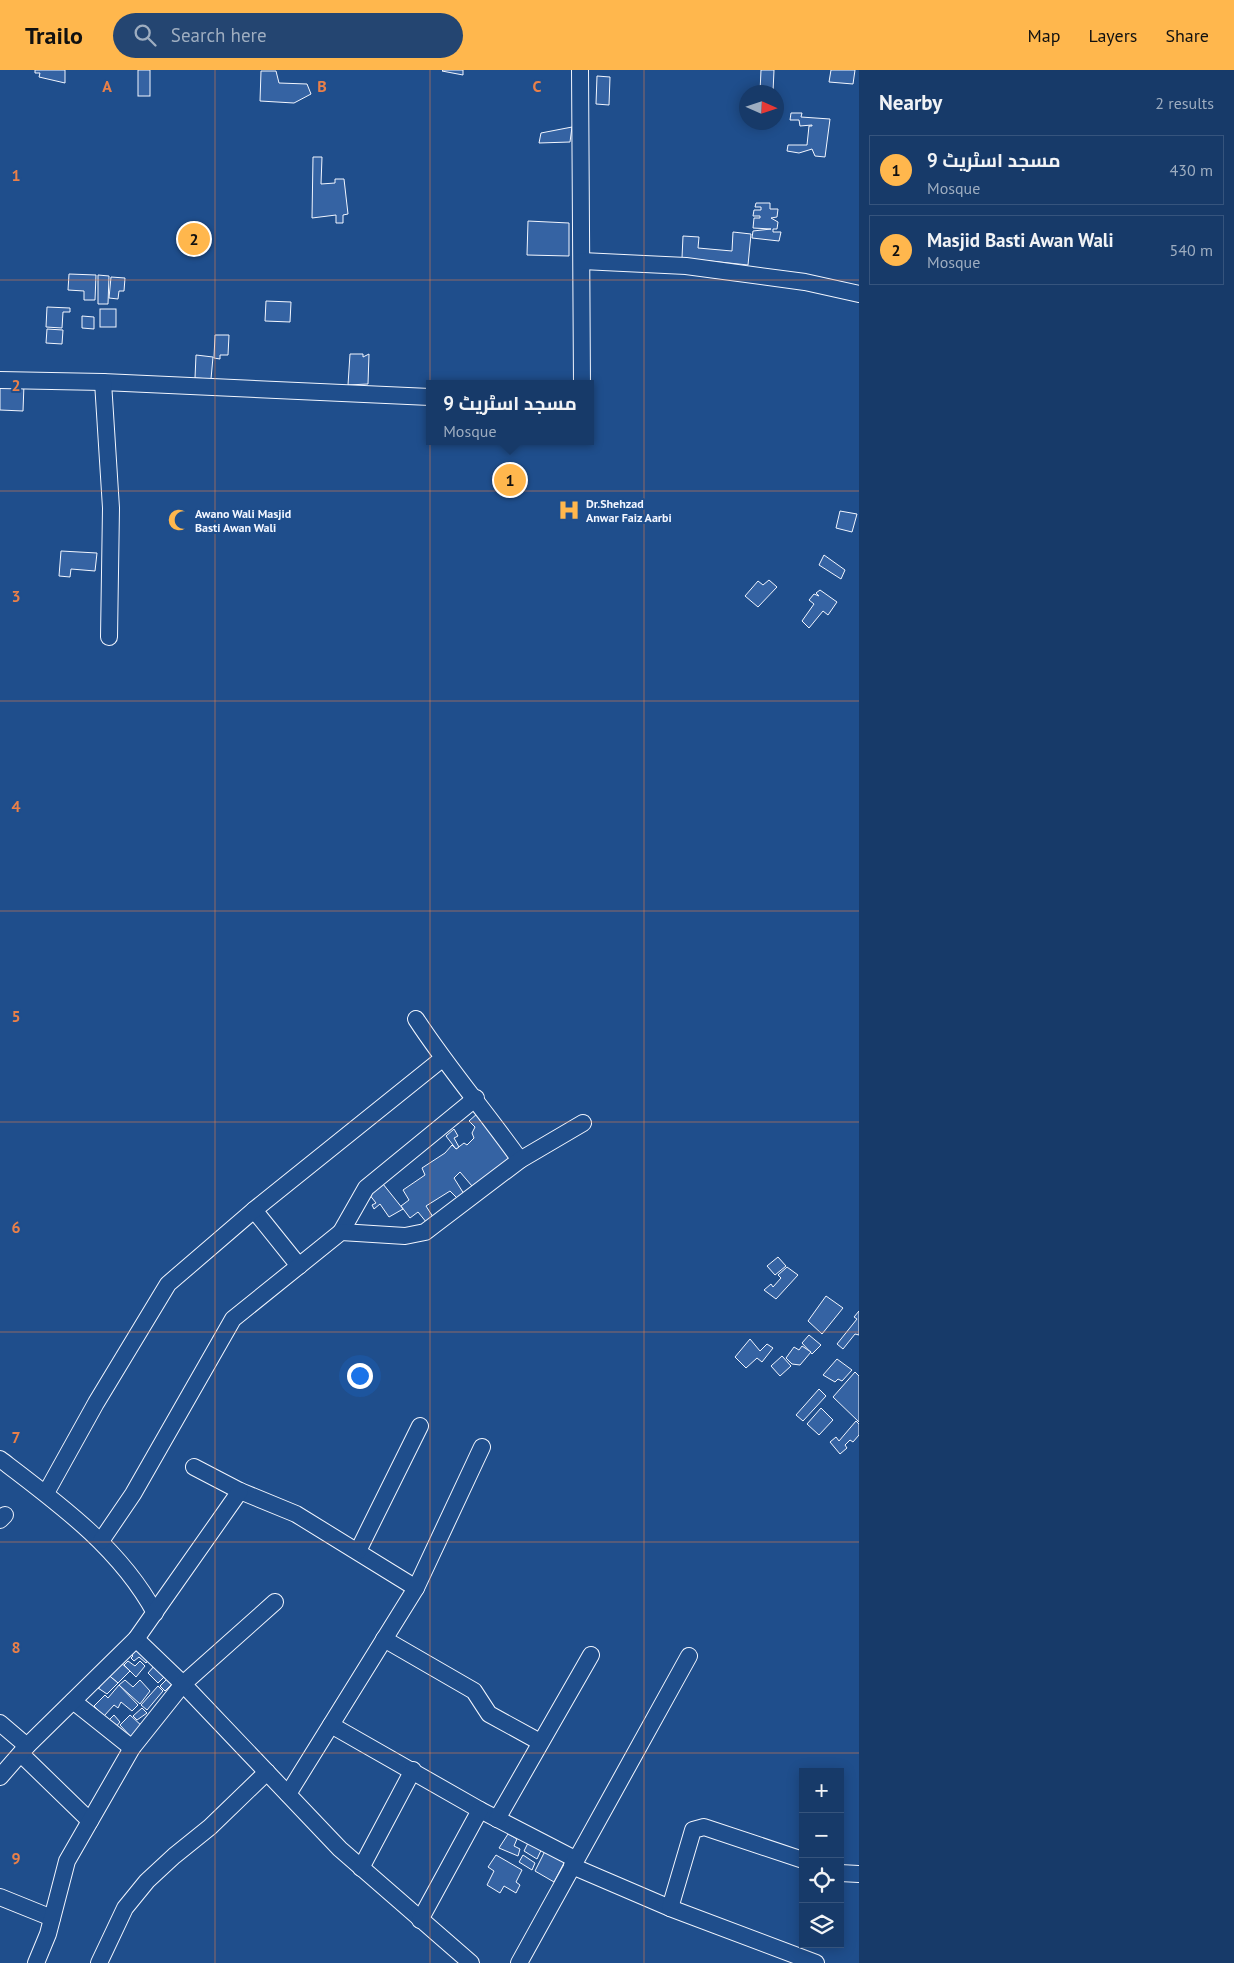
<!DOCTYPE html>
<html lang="en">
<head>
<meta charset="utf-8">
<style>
  :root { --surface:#173a69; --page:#244571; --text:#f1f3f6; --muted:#9eadc0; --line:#36547d; --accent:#ffb74d }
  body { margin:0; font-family:"PT Sans",Cairo,sans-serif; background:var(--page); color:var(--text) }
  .controls { position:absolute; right:15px; bottom:15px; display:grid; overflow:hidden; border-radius:0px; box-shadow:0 2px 12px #0003 }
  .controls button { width:45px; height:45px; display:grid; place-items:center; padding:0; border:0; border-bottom:1px solid var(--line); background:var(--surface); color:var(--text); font:25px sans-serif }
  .compass { position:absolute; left:739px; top:15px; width:45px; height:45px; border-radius:50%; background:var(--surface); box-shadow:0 2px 12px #0003; rotate:93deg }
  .you { position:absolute; left:359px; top:1305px; width:18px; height:18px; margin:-12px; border:4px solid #fff; border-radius:50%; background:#1a73e8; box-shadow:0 0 0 8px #1a73e833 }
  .badge { display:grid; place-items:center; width:32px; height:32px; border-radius:50%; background:var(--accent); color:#111; font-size:16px; font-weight:700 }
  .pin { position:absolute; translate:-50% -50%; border:2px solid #fff; box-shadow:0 1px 5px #0006 }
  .popup { position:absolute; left:426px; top:310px; width:168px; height:65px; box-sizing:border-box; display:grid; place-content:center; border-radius:0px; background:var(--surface); filter:drop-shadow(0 1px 4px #0005); font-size:16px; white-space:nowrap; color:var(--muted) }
  .popup b { font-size:19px; color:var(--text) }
  .popup::after { content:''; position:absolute; left:50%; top:100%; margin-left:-10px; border:10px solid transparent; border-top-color:var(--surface) }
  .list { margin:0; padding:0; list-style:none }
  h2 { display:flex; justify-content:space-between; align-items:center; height:65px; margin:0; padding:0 20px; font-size:21px }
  h2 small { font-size:16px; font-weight:400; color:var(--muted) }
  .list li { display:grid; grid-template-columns:32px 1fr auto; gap:15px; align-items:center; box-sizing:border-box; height:70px; margin:0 10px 10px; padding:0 10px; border:1px solid var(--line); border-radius:0px }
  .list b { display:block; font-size:19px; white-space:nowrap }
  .list p { margin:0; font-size:16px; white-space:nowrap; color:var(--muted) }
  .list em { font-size:16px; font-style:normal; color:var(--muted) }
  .icon { flex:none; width:28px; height:28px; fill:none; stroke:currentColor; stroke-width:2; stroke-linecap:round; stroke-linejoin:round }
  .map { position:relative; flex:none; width:859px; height:1893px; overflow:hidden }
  header { display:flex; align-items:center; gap:30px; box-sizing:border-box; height:70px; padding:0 25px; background:var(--accent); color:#111 }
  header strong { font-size:24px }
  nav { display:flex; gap:28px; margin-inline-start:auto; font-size:18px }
  .search { width:350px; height:45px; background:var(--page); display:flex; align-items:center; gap:12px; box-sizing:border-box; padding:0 18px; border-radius:28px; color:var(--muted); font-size:19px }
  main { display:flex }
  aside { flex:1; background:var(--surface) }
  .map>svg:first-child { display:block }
  .building { fill:#3563a3; stroke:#f2f6ff }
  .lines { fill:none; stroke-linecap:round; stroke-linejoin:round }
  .minor-casing { stroke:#f2f6ff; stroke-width:18 }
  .minor { stroke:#1f4e8c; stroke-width:16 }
  .grid { fill:none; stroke:#ea8049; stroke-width:1; stroke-opacity:0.55 }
  .labels { text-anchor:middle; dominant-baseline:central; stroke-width:4; stroke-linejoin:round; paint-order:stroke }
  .poi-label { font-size:12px; font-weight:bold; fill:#f2f6ff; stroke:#1f4e8c; text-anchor:start }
  .grid-label { font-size:16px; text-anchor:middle; font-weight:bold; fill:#ea8049; stroke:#1f4e8c; stroke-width:4; stroke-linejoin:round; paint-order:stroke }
</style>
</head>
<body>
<header>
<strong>Trailo</strong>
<div class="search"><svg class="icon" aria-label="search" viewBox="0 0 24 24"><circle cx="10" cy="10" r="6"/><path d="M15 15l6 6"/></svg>Search here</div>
<nav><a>Map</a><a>Layers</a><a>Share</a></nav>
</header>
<main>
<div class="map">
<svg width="859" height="1893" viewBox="0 0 859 1893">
  <rect width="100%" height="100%" fill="#1f4e8c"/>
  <g class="building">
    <path d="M35 0H65V13L39 7 40 3H35Z"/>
    <rect x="138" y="0" width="12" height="26"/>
    <path d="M443 0H463V5L442 1Z"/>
    <path d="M761 0H774L773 22H760Z"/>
    <path d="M831 0H855L853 14 829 12Z"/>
    <path d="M261 1H276L279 13 307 14 311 24 294 33 260 31Z"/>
    <path d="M597 6 610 7 609 35 596 34Z"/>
    <path d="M791 43H802L801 47 830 49 825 87 815 86 812 79 799 83 787 81 788 75H807L809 56H812V55L800 56 799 50H790Z"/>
    <path d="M572 57 570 72 539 73 541 63Z"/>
    <path d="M313 87H322L321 114 335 113V109H344L348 144 343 145V153H336V145L312 148Z"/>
    <path d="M756 133H770V139H778L777 147 771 148 778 152 777 159H773V162H781L779 171 752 168 753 161 771 159 753 158 754 148H760V146H753L754 140H761V137H755Z"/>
    <path d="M528 151 569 153V186L527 185Z"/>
    <path d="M733 162 751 164 748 195 682 188 683 166 699 167 698 178 732 181Z"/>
    <path d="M69 204 96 205 95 230H84V221L68 220Z"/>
    <path d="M98 205 109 206 108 234H98Z"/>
    <path d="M111 207 125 208 124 221H119L118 229 109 228Z"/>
    <path d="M266 231 291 232 290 252 265 251Z"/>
    <path d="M47 237 70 238V242H63L62 258 46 257Z"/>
    <rect x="100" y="239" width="16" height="18"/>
    <path d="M82 246 94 247V259L82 258Z"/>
    <path d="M47 259 63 260 62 274 46 273Z"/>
    <path d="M215 265H229L228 285H220V289L214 288Z"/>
    <path d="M350 284H363V287L369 284 368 314 348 315Z"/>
    <path d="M196 285 213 287 211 309 195 308Z"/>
    <path d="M0 313 24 314 23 341 0 340Z"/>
    <path d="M840 441 857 444 852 462 836 458Z"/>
    <path d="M61 481 97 483 95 501 71 499 70 507 59 506Z"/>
    <path d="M824 485 845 500 841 509 819 495Z"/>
    <path d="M769 510 777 517 758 537 745 526 758 511 763 515Z"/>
    <path d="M820 520 837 532 828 545 823 541 809 558 802 551 814 534 809 530 814 524 819 526 816 523Z"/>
    <path d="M478 1043 513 1088 472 1116 460 1102 454 1108 464 1124 458 1129 450 1121 426 1136 433 1147 427 1153 418 1142 410 1148 401 1136 409 1130 403 1120 425 1105 422 1098 445 1083 452 1075 456 1079 464 1073 467 1075 474 1068 472 1063 475 1057 469 1051Z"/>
    <path d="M454 1059 458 1066 454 1068 459 1077 456 1079 446 1066Z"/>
    <path d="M383 1114 403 1139 389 1147 380 1134 374 1139 372 1135 376 1133 369 1124Z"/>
    <path d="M778 1187 786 1196 775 1205 767 1196Z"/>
    <path d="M787 1197 798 1205 776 1229 764 1220 771 1214 773 1217 781 1208 778 1205Z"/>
    <path d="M826 1226 843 1238 822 1264 808 1251Z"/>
    <path d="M859 1241V1265L855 1264 843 1279 837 1274 857 1249 854 1247Z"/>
    <path d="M809 1265 821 1275 812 1284 802 1273Z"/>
    <path d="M750 1269 760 1281 767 1274 773 1278 762 1292 757 1288 746 1298 735 1287Z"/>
    <path d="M802 1276 811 1282 800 1295 792 1294 786 1288 794 1277 799 1280Z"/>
    <path d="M782 1286 791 1296 780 1306 771 1296Z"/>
    <path d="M837 1289 852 1300 842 1311 838 1309 835 1312 823 1305Z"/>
    <path d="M855 1302 859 1306V1352L833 1327Z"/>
    <path d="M819 1319 826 1326 803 1351 796 1345Z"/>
    <path d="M821 1338 833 1350 819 1365 807 1354Z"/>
    <path d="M856 1351 859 1354V1365L853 1372 850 1370 845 1375 847 1378 840 1384 830 1372 836 1367 839 1371Z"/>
    <path d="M135 1574 150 1588 146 1593 139 1587 134 1591 131 1588 133 1586 127 1580Z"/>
    <path d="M118 1590 130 1601 118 1613 106 1603Z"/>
    <path d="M128 1591 135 1596 140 1591 145 1596 136 1607 124 1595Z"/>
    <path d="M155 1595 166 1605 158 1613 148 1603Z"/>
    <path d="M106 1603 118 1613 107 1624 98 1618 100 1617 96 1612Z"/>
    <path d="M168 1608 173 1613 165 1621 160 1616Z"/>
    <path d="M125 1610 133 1617 140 1610 150 1621 140 1634 119 1615Z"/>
    <path d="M119 1615 138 1635 132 1641 121 1632 118 1638 114 1635 104 1646 94 1636 105 1625 108 1628Z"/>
    <path d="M158 1616 163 1621 147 1640 141 1635Z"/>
    <path d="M142 1638 147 1643 137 1650 133 1646Z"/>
    <path d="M114 1645 120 1652 115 1658 108 1651Z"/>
    <path d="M130 1645 143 1657 133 1669 120 1655Z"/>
    <path d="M508 1764 517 1769 514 1776 520 1779 518 1786 499 1778Z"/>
    <path d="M530 1769 543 1776 537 1789 524 1781Z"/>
    <path d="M546 1779 565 1791 554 1812 535 1801Z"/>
    <path d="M496 1785 522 1800 516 1812 520 1815 516 1823 504 1816 500 1823 487 1815 494 1801 488 1797Z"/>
    <path d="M523 1785 535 1793 532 1800 519 1792Z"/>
  </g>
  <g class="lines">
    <g class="minor-casing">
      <g id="minor">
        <path d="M580 0 582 314"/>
        <path d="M582 191 686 196 805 212 859 224"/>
        <path d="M0 310 103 312 430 327"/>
        <path d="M103 312 111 438 109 567"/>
        <path d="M416 949C448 998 486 1042 520 1090"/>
        <path d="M254 1140 299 1196"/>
        <path d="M341 1162 366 1118 476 1028"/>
        <path d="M0 1389C58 1433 120 1478 155 1543"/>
        <path d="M194 1397 240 1421 296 1444 416 1518"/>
        <path d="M46 1423 96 1333 168 1214 254 1140 442 989"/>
        <path d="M0 1450 5 1445"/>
        <path d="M101 1471 133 1424 233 1249 341 1162 405 1166 425 1162 520 1090 583 1053"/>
        <path d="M358 1481 420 1356"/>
        <path d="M136 1569 183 1614 340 1779 471 1893"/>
        <path d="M384 1569 474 1621 489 1644 540 1672"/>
        <path d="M73 1631 132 1678"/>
        <path d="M0 1653 27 1676"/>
        <path d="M331 1655 480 1740 575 1789"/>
        <path d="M21 1684 90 1751"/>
        <path d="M0 1707 27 1676 136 1569 240 1421"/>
        <path d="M288 1724 416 1518 482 1377"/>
        <path d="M497 1749 591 1585"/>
        <path d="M572 1796 670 1838 816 1893"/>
        <path d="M361 1798 413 1700"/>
        <path d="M840 1803 859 1804"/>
        <path d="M0 1827 52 1848"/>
        <path d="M670 1838 693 1760 704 1757 803 1790"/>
        <path d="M420 1850 480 1740"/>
        <path d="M36 1893 48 1864 67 1791 132 1678 183 1614 275 1532"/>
        <path d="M99 1893 125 1838 147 1811 174 1786 210 1757 267 1702"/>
        <path d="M519 1893 689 1586"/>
      </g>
    </g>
    <use href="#minor" class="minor"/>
  </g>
  <path class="grid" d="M215 0V1893M430 0V1893M644 0V1893M0 210H859M0 421H859M0 631H859M0 841H859M0 1052H859M0 1262H859M0 1472H859M0 1683H859"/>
  <defs>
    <g id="hospital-bare" transform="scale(1.725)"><path d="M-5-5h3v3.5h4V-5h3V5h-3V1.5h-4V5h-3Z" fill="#ffb74d" stroke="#1f4e8c" stroke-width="2.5" paint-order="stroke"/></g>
    <g id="mosque-bare" transform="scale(1.725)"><path d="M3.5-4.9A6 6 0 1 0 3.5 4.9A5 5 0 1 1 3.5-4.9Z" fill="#ffb74d" stroke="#1f4e8c" stroke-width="2.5" paint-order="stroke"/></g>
  </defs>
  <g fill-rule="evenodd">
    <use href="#hospital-bare" x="569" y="440"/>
    <use href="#mosque-bare" x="179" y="450"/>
  </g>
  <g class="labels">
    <g class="poi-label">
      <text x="586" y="433">Dr.Shehzad<tspan x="586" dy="14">Anwar Faiz Aarbi</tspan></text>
      <text x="195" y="443">Awano Wali Masjid<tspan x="195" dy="14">Basti Awan Wali</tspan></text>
    </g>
  </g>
  <g class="grid-label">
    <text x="107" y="22">A</text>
    <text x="322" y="22">B</text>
    <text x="537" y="22">C</text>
    <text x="16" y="111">1</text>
    <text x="16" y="321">2</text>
    <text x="16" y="532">3</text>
    <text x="16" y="742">4</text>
    <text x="16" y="952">5</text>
    <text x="16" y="1163">6</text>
    <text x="16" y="1373">7</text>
    <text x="16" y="1583">8</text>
    <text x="16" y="1794">9</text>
  </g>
</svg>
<div class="controls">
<button>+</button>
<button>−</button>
<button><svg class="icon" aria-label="locate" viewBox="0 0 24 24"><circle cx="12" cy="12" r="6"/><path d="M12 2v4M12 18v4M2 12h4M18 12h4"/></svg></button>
<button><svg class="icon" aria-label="layers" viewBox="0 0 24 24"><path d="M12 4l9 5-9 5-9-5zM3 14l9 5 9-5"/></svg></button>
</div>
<svg class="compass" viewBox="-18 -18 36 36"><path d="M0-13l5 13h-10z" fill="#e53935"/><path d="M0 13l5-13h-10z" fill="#9eadc0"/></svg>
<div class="you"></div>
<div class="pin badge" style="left:510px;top:410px">1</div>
<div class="popup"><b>مسجد اسٹریٹ 9</b>Mosque</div>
<div class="pin badge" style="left:194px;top:169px">2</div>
</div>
<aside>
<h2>Nearby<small>2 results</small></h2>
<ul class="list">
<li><span class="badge">1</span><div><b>مسجد اسٹریٹ 9</b><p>Mosque</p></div><em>430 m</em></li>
<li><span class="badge">2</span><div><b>Masjid Basti Awan Wali</b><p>Mosque</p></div><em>540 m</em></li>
</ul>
</aside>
</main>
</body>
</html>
